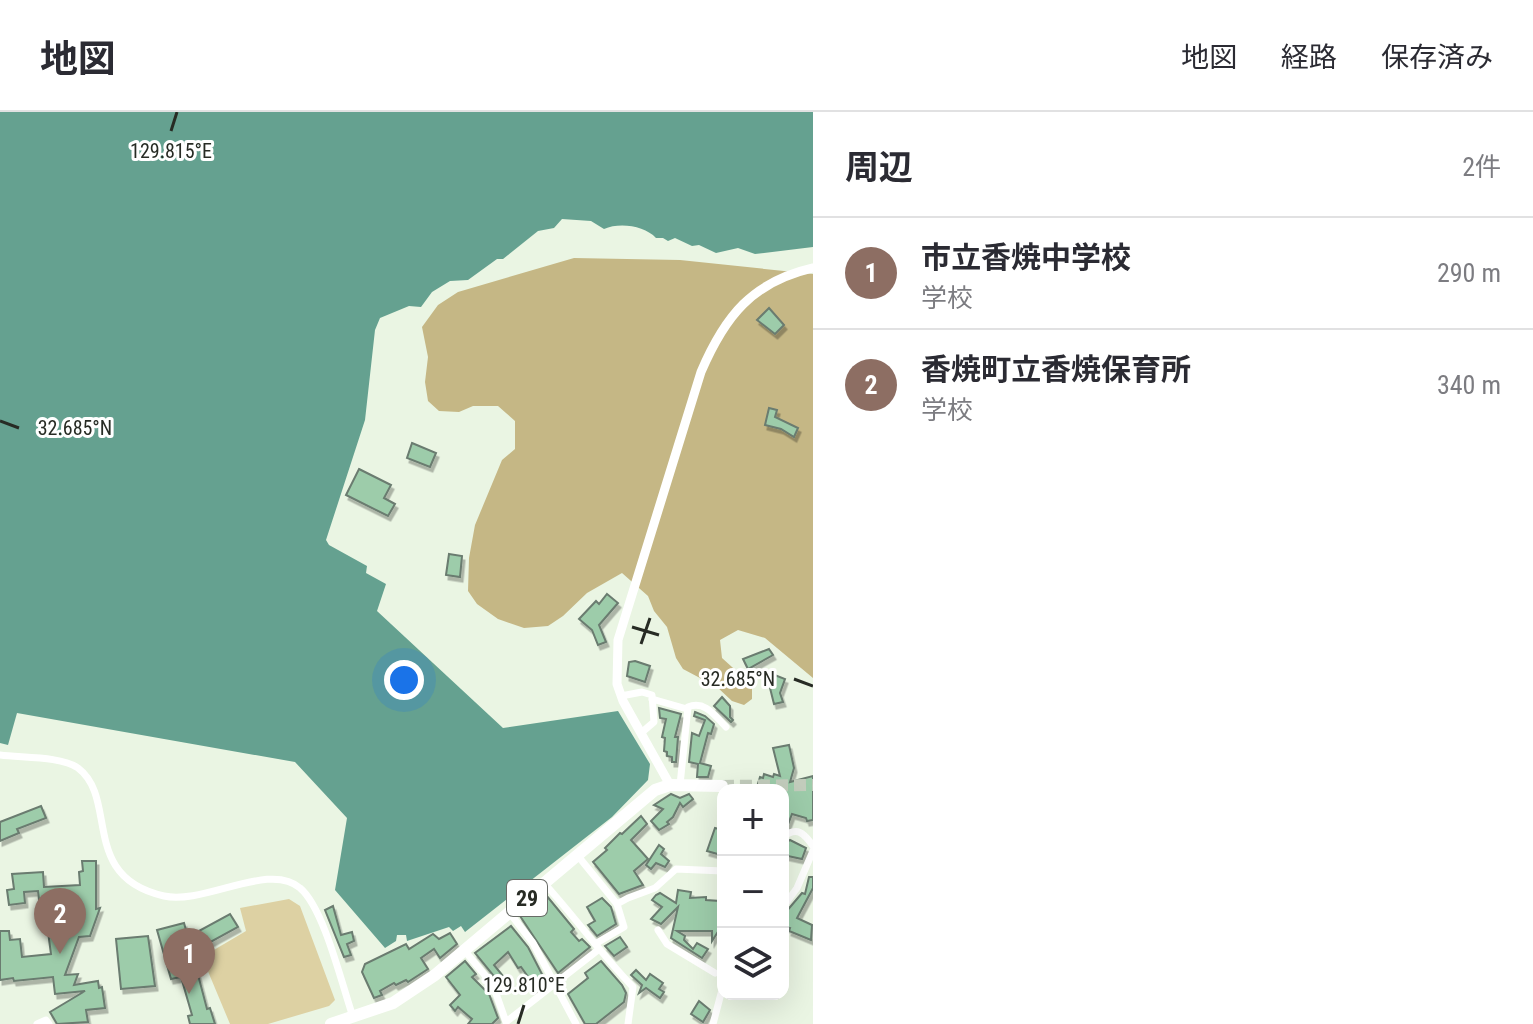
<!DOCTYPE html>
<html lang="ja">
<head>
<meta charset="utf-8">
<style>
  :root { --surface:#fff; --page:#f2f2f3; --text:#2b2b33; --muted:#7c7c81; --line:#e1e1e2; --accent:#336984 }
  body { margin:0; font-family:"Roboto Condensed","Noto Sans JP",sans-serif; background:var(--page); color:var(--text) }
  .controls { position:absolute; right:24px; bottom:24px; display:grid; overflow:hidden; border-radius:16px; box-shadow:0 8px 32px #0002 }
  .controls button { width:72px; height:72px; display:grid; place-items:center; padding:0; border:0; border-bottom:2px solid var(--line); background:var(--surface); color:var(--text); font:40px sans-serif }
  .you { position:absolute; left:404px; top:568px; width:28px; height:28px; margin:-20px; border:6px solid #fff; border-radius:50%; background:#1a73e8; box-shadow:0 0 0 12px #1a73e833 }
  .badge { display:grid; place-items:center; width:52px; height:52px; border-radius:50%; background:var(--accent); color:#fff; font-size:26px; font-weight:700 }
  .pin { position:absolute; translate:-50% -66px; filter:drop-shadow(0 2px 4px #0008) }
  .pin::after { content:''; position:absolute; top:42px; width:28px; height:24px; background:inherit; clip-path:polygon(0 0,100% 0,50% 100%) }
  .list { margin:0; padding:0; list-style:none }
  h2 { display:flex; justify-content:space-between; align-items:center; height:104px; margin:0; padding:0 32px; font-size:34px }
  h2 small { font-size:26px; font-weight:400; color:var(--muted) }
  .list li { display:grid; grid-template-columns:52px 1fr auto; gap:24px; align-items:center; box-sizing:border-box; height:112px; padding:0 32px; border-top:2px solid var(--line) }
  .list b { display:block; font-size:30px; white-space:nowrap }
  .list p { margin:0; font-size:26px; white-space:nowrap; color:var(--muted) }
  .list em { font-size:26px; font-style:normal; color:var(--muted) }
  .icon { flex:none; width:44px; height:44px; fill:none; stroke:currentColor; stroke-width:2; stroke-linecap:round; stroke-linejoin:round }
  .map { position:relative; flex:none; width:813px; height:912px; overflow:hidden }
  header { display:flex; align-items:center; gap:48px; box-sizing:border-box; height:112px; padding:0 40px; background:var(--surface); border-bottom:2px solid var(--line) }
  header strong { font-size:38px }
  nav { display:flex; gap:44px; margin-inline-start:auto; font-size:28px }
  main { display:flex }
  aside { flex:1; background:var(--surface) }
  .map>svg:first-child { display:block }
  .green { fill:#ddd1a3 }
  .forest { fill:#c5b785 }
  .water { fill:#65a190 }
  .building { fill:#9dccaa; stroke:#6a7b6f; stroke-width:2; filter:url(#shadow) }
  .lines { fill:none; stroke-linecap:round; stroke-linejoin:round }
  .primary-tunnel { stroke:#c3cdbd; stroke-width:12; stroke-dasharray:12 6; stroke-linecap:butt }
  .minor { stroke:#fff; stroke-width:7 }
  .tertiary { stroke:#fff; stroke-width:9 }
  .primary { stroke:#fff; stroke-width:12 }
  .ticks { fill:none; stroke:#272b24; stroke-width:3 }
  .labels { text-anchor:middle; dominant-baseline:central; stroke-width:6; stroke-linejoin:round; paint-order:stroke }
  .shield { fill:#fff; stroke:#686b66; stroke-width:2 }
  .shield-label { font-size:22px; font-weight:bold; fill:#272b24 }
  .ticks-label { font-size:20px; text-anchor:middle; fill:#272b24; stroke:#fff; stroke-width:6; stroke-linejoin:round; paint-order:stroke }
</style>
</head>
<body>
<header>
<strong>地図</strong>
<nav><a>地図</a><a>経路</a><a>保存済み</a></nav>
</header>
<main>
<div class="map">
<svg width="813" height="912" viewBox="0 0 813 912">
  <defs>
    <filter id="shadow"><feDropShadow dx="2.5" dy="4.5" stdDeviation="0" flood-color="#0004"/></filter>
  </defs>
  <rect width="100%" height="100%" fill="#eaf5e3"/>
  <path class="green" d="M289 787 300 794 335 888 329 894 268 912H230L202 845 246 819 240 796Z"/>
  <path class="forest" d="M574 146 680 148 813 162V566L765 526 738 518 720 528 722 546 752 573V587L744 593 732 589 717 575 683 557 676 546 667 515 654 499 648 484 622 461 587 481 563 504 548 514 524 516 498 507 477 492 468 479 469 446 475 413 502 348 515 337V309L498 294H473L459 300 439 299 428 289 425 270 428 245 422 215 438 193 458 180Z"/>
  <path class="water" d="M0 0H813V135L755 142 738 136 716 141 699 133 692 134 675 126 668 129 663 126H656C645 114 620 110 604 117L591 109 562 107 554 116 538 119 503 147H497L468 168 450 169 432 180 421 195 409 194 380 206 375 218 365 308 326 428 329 433 367 454 366 461 386 472 377 499 503 616 618 599 650 652 648 668 612 705 465 820 461 814 453 819 449 815 407 829 406 823H397L396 829 385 836 335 778 347 706 295 650 17 601 8 633 0 631Z"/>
  <g class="building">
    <path d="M769 196 784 213 775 222 757 208Z"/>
    <path d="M769 296 777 298 775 305 798 316 794 325 781 317 765 313Z"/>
    <path d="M412 331 436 341 430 355 407 346Z"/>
    <path d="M359 357 391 373 384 386 395 392 388 404 346 383Z"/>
    <path d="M449 442 462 444 460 465 446 463Z"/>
    <path d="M607 482 618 491 599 513 606 530 598 533 592 518 579 507 596 489 599 492Z"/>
    <path d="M769 537 773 543 748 557 743 547Z"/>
    <path d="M635 549 650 554 645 570 627 564 629 550Z"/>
    <path d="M772 562 785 567 780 581 783 590 774 592 770 576Z"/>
    <path d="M722 585 730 594V605L733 608 731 610 714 594Z"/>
    <path d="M659 596 681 602 675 625H678L676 650H672V645L667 644V640L664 639 665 626 662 625 666 607 660 606Z"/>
    <path d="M695 600 705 604 714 612 711 622 708 621 700 651 711 654 708 665H697L698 652 689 650 692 621 699 624 705 608 694 604Z"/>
    <path d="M789 633 794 656 790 670 813 664V708L807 709 806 706 792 702 787 715 783 717V698L785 699 788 690 783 678H756L760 665 763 666 764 662 773 665 774 662 780 664 773 636Z"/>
    <path d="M671 682 680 686 689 682 693 687 683 695 680 691 673 705 667 710 669 712 659 718 651 709 663 697 654 693Z"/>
    <path d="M41 694 46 706 17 717 19 721 0 729V710Z"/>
    <path d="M641 704 647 712 631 728 648 747 634 759 643 773 619 782 593 750 607 738 605 736 620 721 622 722Z"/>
    <path d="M715 716 723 718 720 731 723 733 721 743 707 739Z"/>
    <path d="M790 728 806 736 802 747 783 743V733Z"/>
    <path d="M659 733 664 737 661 742 669 749 665 755 656 751 651 757 646 753Z"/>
    <path d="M82 749H96V797L100 796 90 824 79 825 65 863 78 862 74 873 98 869 99 876 102 875 105 896 86 898 88 910 57 912 50 900 85 879 55 882 53 865 14 869 13 866 0 868V819H9L10 828 20 827 22 845 51 842 46 805 41 806 38 779 24 780 25 791 9 793 7 778 14 777 12 762 43 760 44 775 80 773 79 760 83 759Z"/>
    <path d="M809 765H813V776L797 806 812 813 811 828 789 819 790 816 784 815 783 811 785 801 802 781 805 782Z"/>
    <path d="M678 778 691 780 690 786 706 785V788L720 789 721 815 712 829V819H677L685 824 684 828 693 837 697 831 708 837 702 846 671 826 678 795 661 812 651 807 662 795 652 788 656 783 660 781 676 791Z"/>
    <path d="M546 783 574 817 571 820 579 829 582 827 590 835 558 861 520 804Z"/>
    <path d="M602 786 611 795 616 812 597 824 588 813 595 809 587 795Z"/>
    <path d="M333 794 341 823 352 820 354 829 347 832 351 843 344 845 325 798Z"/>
    <path d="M230 802 238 815 192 840 207 897 210 896 215 912H190L188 904 192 903 181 865 171 867 157 818 184 811 188 825Z"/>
    <path d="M511 814 528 835 546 870 534 880 531 869 521 855 518 856 508 840 494 853 503 864 497 868 475 841Z"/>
    <path d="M450 821 457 832 440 846 434 837 421 846 428 857 408 870 406 868 396 873 394 871 380 879 382 883 374 886 362 860 365 852 406 832 409 837 433 822 439 827Z"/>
    <path d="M148 824 155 874 121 877 116 827Z"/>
    <path d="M620 825 627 835 614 844 605 834Z"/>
    <path d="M465 849 476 862 472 865 489 882 498 906 492 912H468L472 907 458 895 455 899 450 893 460 883 446 865Z"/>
    <path d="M601 849 622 873 626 881 624 890 596 912H585L568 882 588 866 585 861Z"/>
    <path d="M636 858 646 868 650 862 663 871 659 877 664 880 660 886 646 876 639 881 642 873 631 863Z"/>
    <path d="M699 889 710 898 703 910 691 902Z"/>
  </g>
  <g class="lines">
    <path class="primary-tunnel" d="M722 674 813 673"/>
    <g class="minor">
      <path d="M621 584 642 580 652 583 654 610 641 621"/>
      <path d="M652 587 687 597"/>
      <path d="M0 643C21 646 61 644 78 656 119 687 79 765 164 784 204 793 270 749 300 776 324 796 342 873 353 905"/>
      <path d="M680 673 688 595C705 588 715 604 726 615"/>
      <path d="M783 725C797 714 804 721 813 734"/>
      <path d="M578 744 617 792 628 786 655 776 676 757 723 759"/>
      <path d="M544 771C575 805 601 842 633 875L628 912"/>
      <path d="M783 795 797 776 813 739"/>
      <path d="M509 800 533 831 576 912"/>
      <path d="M658 818 667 832 715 861"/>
      <path d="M595 832 624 815 617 792"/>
      <path d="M464 838 493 873 506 910 598 838"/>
      <path d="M37 912 46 908 49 912"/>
      <path d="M713 912 723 874"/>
    </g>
    <path class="tertiary" d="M670 673 623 589 617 572 618 528 701 260C725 204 752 170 813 156"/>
    <path class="primary" d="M331 912 393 891 435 863 655 678 670 673 722 674"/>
  </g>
  <path class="ticks" d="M171 19 177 0M0 309 19 316M632 515 659 523M641 532 650 506M794 567 813 574M518 912 524 893"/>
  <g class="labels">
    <rect class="shield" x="507" y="768" width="40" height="36" rx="6"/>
    <g class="shield-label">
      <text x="527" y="786">29</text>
    </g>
  </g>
  <g class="ticks-label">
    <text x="171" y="46">129.815°E</text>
    <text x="75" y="323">32.685°N</text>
    <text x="738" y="574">32.685°N</text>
    <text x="524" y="880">129.810°E</text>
  </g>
</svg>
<div class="controls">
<button>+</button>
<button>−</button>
<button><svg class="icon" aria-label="layers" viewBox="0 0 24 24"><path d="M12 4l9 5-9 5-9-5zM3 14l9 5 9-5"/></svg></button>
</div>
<div class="you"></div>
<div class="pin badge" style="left:189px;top:882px;background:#8d6e63">1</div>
<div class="pin badge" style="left:60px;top:842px;background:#8d6e63">2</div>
</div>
<aside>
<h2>周辺<small>2件</small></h2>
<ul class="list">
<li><span class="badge" style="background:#8d6e63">1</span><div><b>市立香焼中学校</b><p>学校</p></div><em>290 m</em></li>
<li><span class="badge" style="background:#8d6e63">2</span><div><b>香焼町立香焼保育所</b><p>学校</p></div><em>340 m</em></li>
</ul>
</aside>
</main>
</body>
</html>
